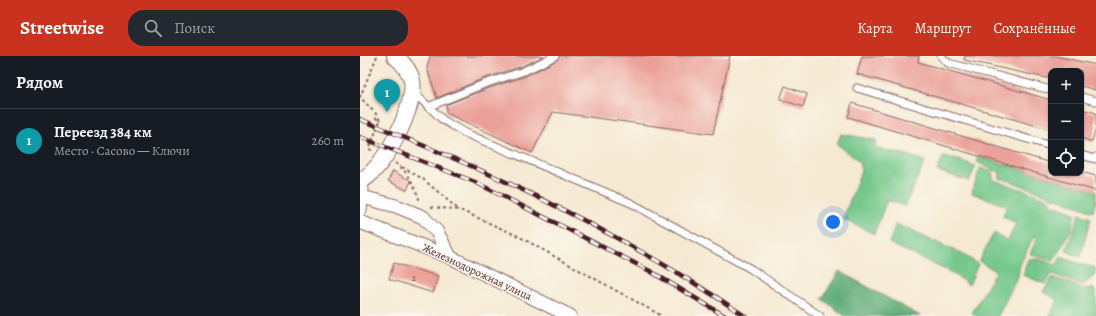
<!DOCTYPE html>
<html lang="ru">
<head>
<meta charset="utf-8">
<style>
  :root { --surface:#171b24; --page:#242831; --text:#f1f3f6; --muted:#9ea1a6; --line:#363941; --accent:#c8321e }
  body { margin:0; font-family:Alegreya,serif; background:var(--page); color:var(--text) }
  .controls { position:absolute; right:12px; top:12px; display:grid; overflow:hidden; border-radius:8px; box-shadow:0 1px 3px #0004 }
  .controls button { width:36px; height:36px; display:grid; place-items:center; padding:0; border:0; border-bottom:1px solid var(--line); background:var(--surface); color:var(--text); font:20px sans-serif }
  .you { position:absolute; left:473px; top:166px; width:14px; height:14px; margin:-10px; border:3px solid #fff; border-radius:50%; background:#1a73e8; box-shadow:0 0 0 6px #1a73e833 }
  .badge { display:grid; place-items:center; width:26px; height:26px; border-radius:50%; background:var(--accent); color:#fff; font-size:13px; font-weight:700 }
  .pin { position:absolute; translate:-50% -33px; filter:drop-shadow(0 1px 2px #0008) }
  .pin::after { content:''; position:absolute; top:21px; width:14px; height:12px; background:inherit; clip-path:polygon(0 0,100% 0,50% 100%) }
  .list { margin:0; padding:0; list-style:none }
  h2 { display:flex; justify-content:space-between; align-items:center; height:52px; margin:0; padding:0 16px; font-size:17px }
  h2 small { font-size:13px; font-weight:400; color:var(--muted) }
  .list li { display:grid; grid-template-columns:26px 1fr auto; gap:12px; align-items:center; box-sizing:border-box; height:64px; padding:0 16px; border-top:1px solid var(--line) }
  .list b { display:block; font-size:15px; white-space:nowrap }
  .list p { margin:0; font-size:13px; white-space:nowrap; color:var(--muted) }
  .list em { font-size:13px; font-style:normal; color:var(--muted) }
  .icon { flex:none; width:22px; height:22px; fill:none; stroke:currentColor; stroke-width:2; stroke-linecap:round; stroke-linejoin:round }
  .map { position:relative; flex:none; width:736px; height:260px; overflow:hidden }
  header { display:flex; align-items:center; gap:24px; box-sizing:border-box; height:56px; padding:0 20px; background:var(--accent); color:#fff }
  header strong { font-size:19px }
  nav { display:flex; gap:22px; margin-inline-start:auto; font-size:14px }
  .search { width:280px; height:36px; background:var(--page); display:flex; align-items:center; gap:10px; box-sizing:border-box; padding:0 14px; border-radius:16px; color:var(--muted); font-size:15px }
  main { display:flex }
  aside { flex:1; background:var(--surface) }
  .map>svg:first-child { display:block }
  .green { fill:#74c88c; stroke:#5f745c }
  .forest { fill:#5fac78; stroke:#546652 }
  .building { fill:#eba19a }
  .lines { fill:none; stroke-linecap:round; stroke-linejoin:round }
  .service-casing { stroke:#866665; stroke-width:9 }
  .minor-casing { stroke:#866665; stroke-width:15 }
  .tertiary-casing { stroke:#866665; stroke-width:18 }
  .path { stroke:#866665; stroke-width:2; stroke-dasharray:3 3; stroke-linecap:butt }
  .service { stroke:#fff; stroke-width:7 }
  .minor { stroke:#fff; stroke-width:13 }
  .tertiary { stroke:#fff; stroke-width:16 }
  .rail-casing { stroke:#4a1f2b; stroke-width:4.5 }
  .rail { stroke:#fbf7ec; stroke-width:3; stroke-dasharray:9; stroke-linecap:butt }
  .labels { text-anchor:middle; dominant-baseline:central; stroke-width:3; stroke-linejoin:round; paint-order:stroke }
  .number-label { font-size:9px; fill:#724047 }
  .street-label { font-size:11px; fill:#4a1f2b; stroke:#fbf7ec }
</style>
</head>
<body>
<header>
<strong>Streetwise</strong>
<div class="search"><svg class="icon" aria-label="search" viewBox="0 0 24 24"><circle cx="10" cy="10" r="6"/><path d="M15 15l6 6"/></svg>Поиск</div>
<nav><a>Карта</a><a>Маршрут</a><a>Сохранённые</a></nav>
</header>
<main>
<aside>
<h2>Рядом<small></small></h2>
<ul class="list">
<li><span class="badge" style="background:#0f9aa8">1</span><div><b>Переезд 384 км</b><p>Место · Сасово — Ключи</p></div><em>260 m</em></li>
</ul>
</aside>
<div class="map">
<svg width="736" height="260" viewBox="0 0 736 260">
  <rect width="100%" height="100%" fill="#fbf7ec"/>
  <filter id="ink" filterUnits="userSpaceOnUse"><feTurbulence type="fractalNoise" baseFrequency=".025" numOctaves="2"/><feDisplacementMap in="SourceGraphic" scale="8" xChannelSelector="R" yChannelSelector="G"/><feConvolveMatrix kernelMatrix="1 2 1 2 8 2 1 2 1" color-interpolation-filters="sRGB"/></filter>
  <filter id="wash" filterUnits="userSpaceOnUse"><feTurbulence type="fractalNoise" baseFrequency=".012" numOctaves="4" result="noise"/><feDisplacementMap in="SourceGraphic" scale="16" xChannelSelector="R" yChannelSelector="G"/><feGaussianBlur stdDeviation="0.9" result="paint"/><feColorMatrix in="noise" values="0 0 0 0 0 0 0 0 0 0 0 0 0 0 0 0 0 1.4 0 .05"/><feComposite in="paint" operator="in"/></filter>
  <g filter="url(#wash)">
    <rect width="100%" height="100%" fill="#f5e9d2"/>
    <g class="green">
      <path d="M481 78 516 84 515 92 547 99 565 105 545 150 527 144 514 178 483 163 501 115 499 105 477 88Z"/>
      <path d="M583 101 592 102 616 110 609 125 577 115Z"/>
      <path d="M619 101 736 135V144L733 156 650 125 639 122 640 116 633 114 617 106Z"/>
      <path d="M620 112 632 116 634 124 691 144 690 148 715 157 711 175 693 205 670 198 677 182 674 179 660 209 658 220 638 260H616L612 257 636 215 619 205 634 177 648 185 656 167 643 161 647 150 612 137Z"/>
      <path d="M719 158 731 162 720 201 706 195Z"/>
      <path d="M536 168 602 198 618 208 609 229 592 217 529 187Z"/>
      <path d="M701 201 721 208 736 212 734 220 723 229 692 218 685 228 663 219 668 203H679L696 209Z"/>
      <path d="M692 222 708 226 720 232 734 233 736 238V260H689L698 244 683 236Z"/>
    </g>
    <path class="forest" d="M479 215 560 260H485L462 243Z"/>
    <g id="blocks">
      <g class="building">
        <path d="M70 0H184L162 10 122 23 77 42 67 12Z"/>
        <path d="M200 0H370L353 78 193 56 172 97 86 57V49L126 33 166 20 197 4Z"/>
        <path d="M502 0H559L558 6 691 44V74L497 18Z"/>
        <path d="M605 0H696L736 9V34L721 30V15H691V23L604 4Z"/>
        <path d="M425 30 447 38 443 51 420 43Z"/>
        <path d="M492 47 691 107V117H725L736 120V135L488 61Z"/>
        <path d="M721 53 736 57V72L732 86 721 82Z"/>
        <path d="M33 115 51 125 47 134 28 125Z"/>
        <path d="M34 207 78 220 73 237 29 223Z"/>
      </g>
    </g>
  </g>
  <g filter="url(#ink)">
    <use href="#blocks" fill-opacity="0" stroke="#866665" stroke-width="1"/>
    <g class="lines">
      <g class="service-casing">
        <g id="service">
          <path d="M581 0 588 7 691 34"/>
          <path d="M497 32 691 90"/>
          <path d="M53 36 83 64 105 77 271 147 391 213 460 260"/>
          <path d="M721 41 736 45"/>
          <path d="M68 51 124 28 164 15 195 0"/>
          <path d="M721 99 735 103 736 101"/>
        </g>
      </g>
      <g class="minor-casing">
        <g id="minor">
          <path d="M2 141 36 150 63 161 77 176 90 201"/>
          <path d="M0 154 2 133"/>
          <path d="M0 166 90 201 210 260"/>
        </g>
      </g>
      <g class="tertiary-casing">
        <path id="tertiary" d="M0 125C23 116 57 48 52 25 50 15 42 6 35 0"/>
      </g>
      <g class="path">
        <path d="M17 0 0 41 16 58 20 64"/>
        <path d="M12 94 9 93 20 65 14 61"/>
        <path d="M35 107C49 116 55 131 60 146"/>
        <path d="M42 111 63 123 99 154"/>
        <path d="M71 151 100 154 158 180 302 260"/>
      </g>
      <use href="#service" class="service"/>
      <use href="#minor" class="minor"/>
      <use href="#tertiary" class="tertiary"/>
      <g class="rail-casing">
        <g id="rail">
          <path d="M0 63C40 80 80 96 120 114 211 155 302 204 385 260"/>
          <path d="M0 81 115 126 290 215 365 260"/>
        </g>
      </g>
      <use href="#rail" class="rail"/>
    </g>
  </g>
  <g class="labels">
    <g class="number-label">
      <text x="54" y="222">2</text>
    </g>
    <g class="street-label">
      <text transform="translate(117 216) rotate(25)">Железнодорожная улица</text>
    </g>
  </g>
</svg>
<div class="controls">
<button>+</button>
<button>−</button>
<button><svg class="icon" aria-label="locate" viewBox="0 0 24 24"><circle cx="12" cy="12" r="6"/><path d="M12 2v4M12 18v4M2 12h4M18 12h4"/></svg></button>
</div>
<div class="you"></div>
<div class="pin badge" style="left:27px;top:56px;background:#0f9aa8">1</div>
</div>
</main>
</body>
</html>
